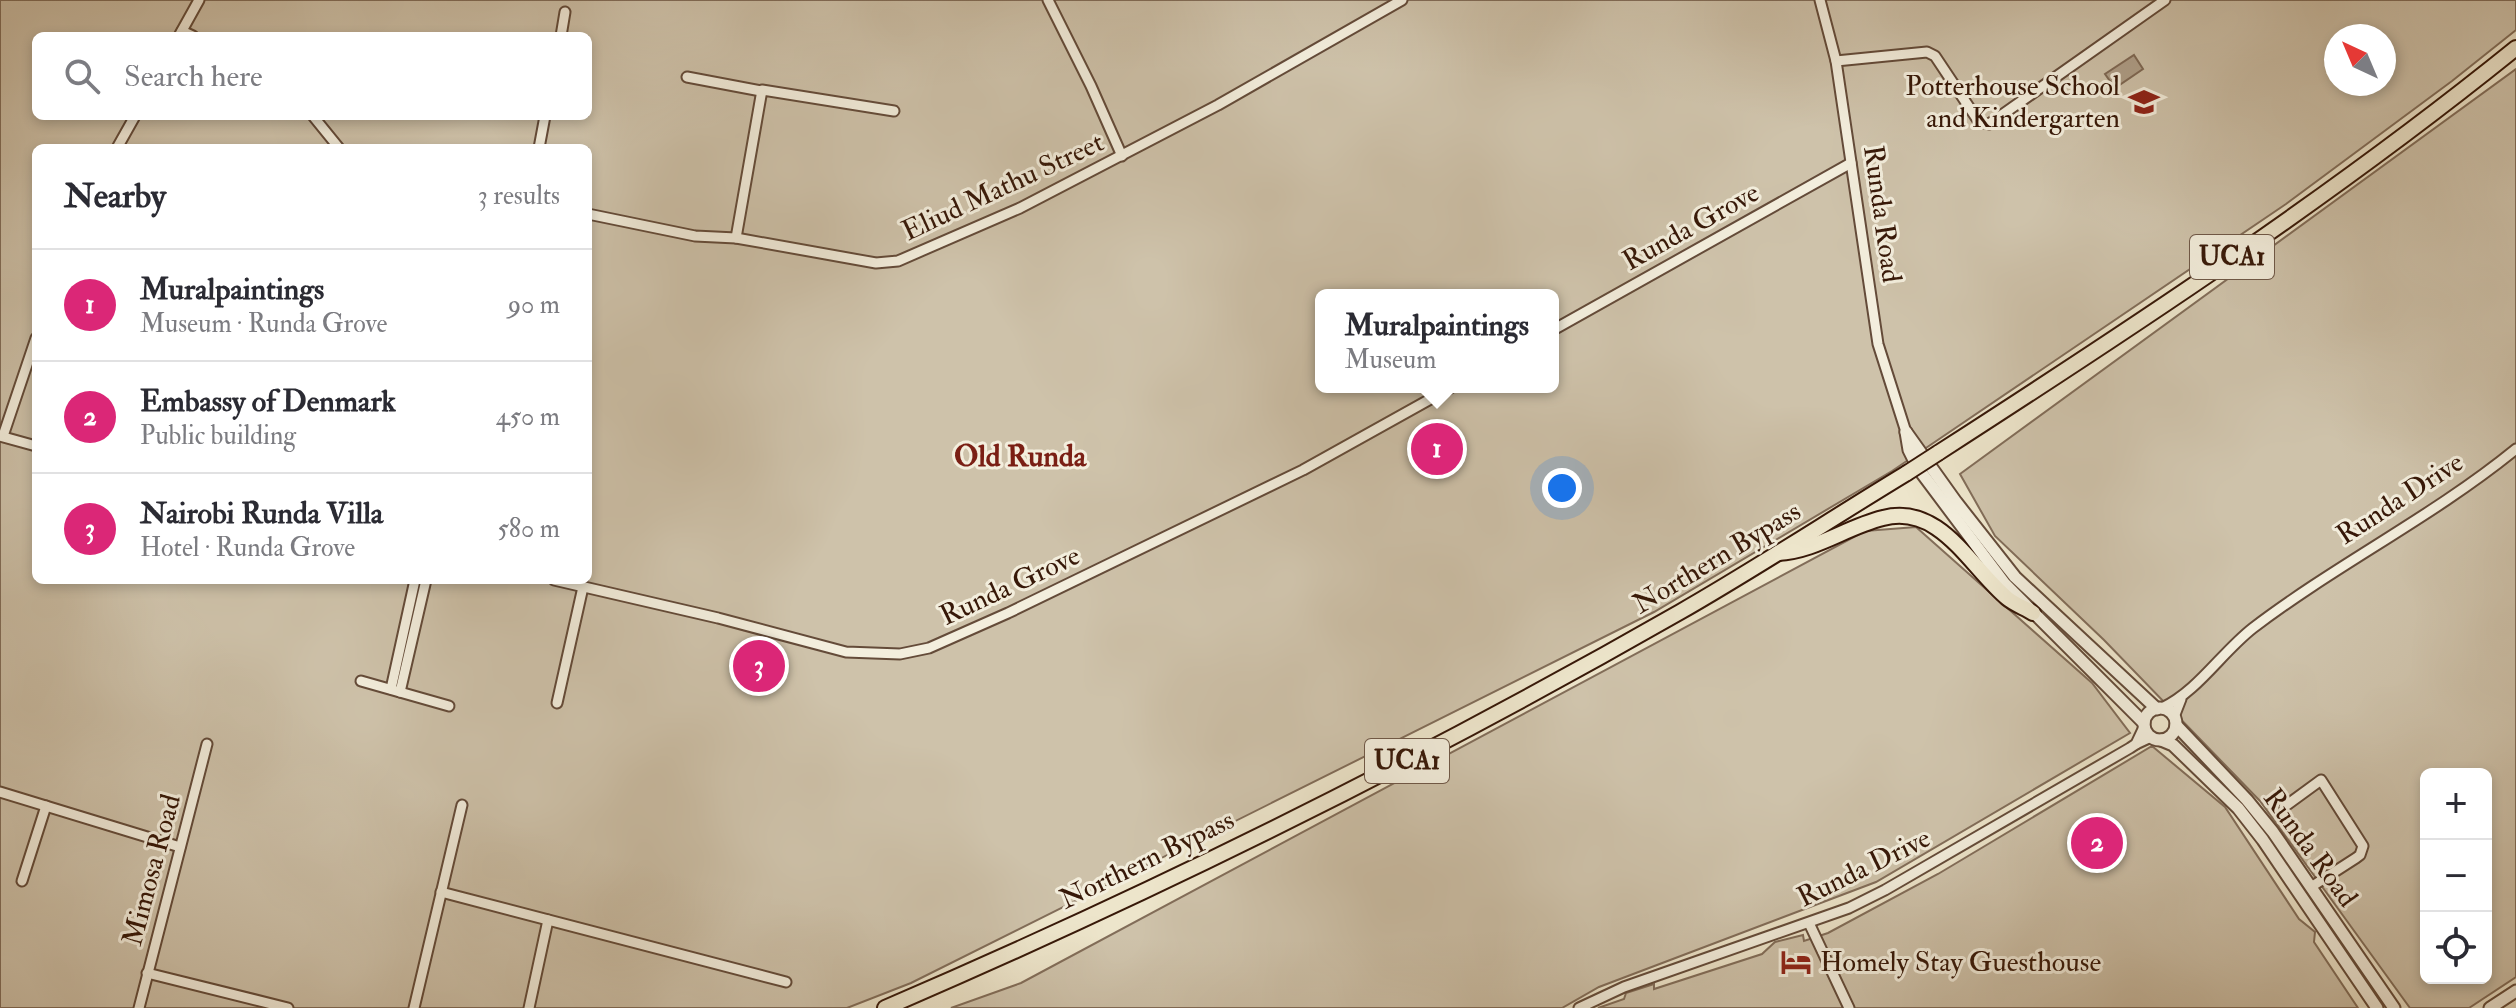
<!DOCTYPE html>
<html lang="en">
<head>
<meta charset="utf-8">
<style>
  :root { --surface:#fff; --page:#f7f7f7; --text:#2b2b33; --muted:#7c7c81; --line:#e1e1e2; --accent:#db2777 }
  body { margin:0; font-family:"IM FELL Double Pica",serif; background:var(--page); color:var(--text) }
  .controls { position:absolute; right:24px; bottom:24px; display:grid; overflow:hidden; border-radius:12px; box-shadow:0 4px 12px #0003 }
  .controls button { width:72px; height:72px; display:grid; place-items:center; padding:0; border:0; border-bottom:2px solid var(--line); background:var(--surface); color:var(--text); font:40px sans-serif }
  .compass { position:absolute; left:2324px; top:24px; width:72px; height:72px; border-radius:50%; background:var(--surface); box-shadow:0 4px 12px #0003; rotate:316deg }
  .you { position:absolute; left:1562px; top:488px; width:28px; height:28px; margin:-20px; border:6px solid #fff; border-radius:50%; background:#1a73e8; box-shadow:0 0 0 12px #1a73e833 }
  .badge { display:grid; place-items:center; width:52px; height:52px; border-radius:50%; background:var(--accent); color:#fff; font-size:26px; font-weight:700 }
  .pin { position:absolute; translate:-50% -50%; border:4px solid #fff; box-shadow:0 2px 8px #0006 }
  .popup { position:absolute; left:1315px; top:289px; width:244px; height:104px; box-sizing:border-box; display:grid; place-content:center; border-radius:12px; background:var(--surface); filter:drop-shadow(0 2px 6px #0005); font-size:26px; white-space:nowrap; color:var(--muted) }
  .popup b { font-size:30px; color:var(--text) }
  .popup::after { content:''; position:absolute; left:50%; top:100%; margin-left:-16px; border:16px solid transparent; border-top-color:var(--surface) }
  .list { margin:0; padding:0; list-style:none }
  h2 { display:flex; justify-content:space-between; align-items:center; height:104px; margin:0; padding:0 32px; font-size:34px }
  h2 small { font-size:26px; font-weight:400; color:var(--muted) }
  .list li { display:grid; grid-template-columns:52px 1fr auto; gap:24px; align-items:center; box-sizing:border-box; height:112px; padding:0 32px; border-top:2px solid var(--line) }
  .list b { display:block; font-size:30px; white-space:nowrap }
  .list p { margin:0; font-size:26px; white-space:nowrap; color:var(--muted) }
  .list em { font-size:26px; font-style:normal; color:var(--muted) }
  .icon { flex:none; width:44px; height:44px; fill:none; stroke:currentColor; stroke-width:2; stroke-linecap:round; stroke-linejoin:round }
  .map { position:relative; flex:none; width:2516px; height:1008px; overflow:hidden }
  .search { position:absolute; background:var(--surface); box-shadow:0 4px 12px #0003; left:32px; top:32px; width:560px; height:88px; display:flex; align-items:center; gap:20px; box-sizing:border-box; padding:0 28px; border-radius:12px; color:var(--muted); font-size:30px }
  .panel { position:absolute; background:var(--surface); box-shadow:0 4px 12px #0003; left:32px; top:144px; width:560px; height:440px; border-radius:12px }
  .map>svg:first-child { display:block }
  .green { fill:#cec2aa; stroke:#826d59; stroke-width:2; fill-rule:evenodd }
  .water { fill:#af9f89; stroke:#7f6955; stroke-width:2 }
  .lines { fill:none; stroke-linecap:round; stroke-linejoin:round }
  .minor-casing { stroke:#644b39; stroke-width:13 }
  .tertiary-casing { stroke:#644b39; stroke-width:15 }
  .primary-casing { stroke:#371808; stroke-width:18 }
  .minor { stroke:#f3eedd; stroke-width:9 }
  .tertiary { stroke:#f3eedd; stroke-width:11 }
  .primary { stroke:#ede5cb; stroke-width:14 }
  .primary-bridge-casing { stroke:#371808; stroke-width:18; stroke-linecap:butt }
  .primary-bridge { stroke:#ede5cb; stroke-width:14 }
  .labels { text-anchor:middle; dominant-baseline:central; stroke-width:6; stroke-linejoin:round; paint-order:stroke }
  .shield { fill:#f3eedd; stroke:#6f5848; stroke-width:2 }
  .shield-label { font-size:26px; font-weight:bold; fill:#371808 }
  .poi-label { font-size:28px; fill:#371808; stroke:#f3eedd; text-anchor:end }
  .street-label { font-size:28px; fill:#371808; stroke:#f3eedd }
  .neighbourhood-label { font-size:30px; font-weight:bold; fill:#7a1f14; stroke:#f3eedd }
</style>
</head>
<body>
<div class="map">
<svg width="2516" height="1008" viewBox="0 0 2516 1008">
  <rect width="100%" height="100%" fill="#ede5cb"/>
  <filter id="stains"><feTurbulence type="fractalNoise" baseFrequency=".0025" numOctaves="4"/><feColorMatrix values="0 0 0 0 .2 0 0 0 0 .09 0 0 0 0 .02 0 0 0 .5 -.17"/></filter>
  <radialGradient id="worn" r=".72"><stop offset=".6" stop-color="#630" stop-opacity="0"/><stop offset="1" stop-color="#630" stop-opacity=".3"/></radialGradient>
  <g class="green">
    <path d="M0 0H2516V30L2452 81 2286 204 1892 471 1654 612 911 983 847 1008H0ZM36 36H588V116H36ZM2336 36H2384V84H2336ZM36 148H588V580H36ZM1321 295H1553V387H1321Z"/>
    <path d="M2516 69V977L2469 1008H2410L2260 801 2104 640 1995 536 1960 474ZM2426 774H2486V978H2426Z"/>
    <path d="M1916 527 2092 683 2130 733 1876 882 1599 987 1562 1008H951L1021 983 1865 531Z"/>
    <path d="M2152 746 2225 807 2299 919 2315 932 2314 942 2358 1008H1598L1624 999 1626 993 1654 984V989L1762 954 1775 942 1803 935 1804 941 1828 933 1938 874Z"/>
  </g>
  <path class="water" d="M2134 55 2143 69 2115 88 2105 74Z"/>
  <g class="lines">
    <g class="minor-casing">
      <g id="minor">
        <path d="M1048 0 1091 86 1122 156"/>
        <path d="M1820 0 1836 61 1878 344 1906 432"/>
        <path d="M182 31 193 36"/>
        <path d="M179 36 199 0"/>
        <path d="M561 36 565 12"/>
        <path d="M1836 61 1927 52 1935 56 1979 122 1989 124 2165 0"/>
        <path d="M687 77 761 91"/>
        <path d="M313 116 339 148"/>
        <path d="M117 148 135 116"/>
        <path d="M539 148 545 116"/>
        <path d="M588 214 695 236 736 238 876 263 898 261 1020 208 1218 105 1402 0"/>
        <path d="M736 238 762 90 894 111"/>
        <path d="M1553 330 1851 163"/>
        <path d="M0 436 36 446"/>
        <path d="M3 436 36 338"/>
        <path d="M554 580 718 618 846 652 900 654 929 648 1008 613 1303 470 1452 387"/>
        <path d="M361 681 449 706"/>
        <path d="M391 689 415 580"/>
        <path d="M400 692 426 580"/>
        <path d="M557 703 583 587"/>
        <path d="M2162 708C2198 691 2221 653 2253 628 2337 564 2434 516 2516 449"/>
        <path d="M2174 717 2181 699"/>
        <path d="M2136 744 2151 737"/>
        <path d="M0 792 180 847"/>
        <path d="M2284 807 2321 780 2363 846 2360 855 2356 858 2311 887"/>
        <path d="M22 881 46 806"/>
        <path d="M441 892 786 982"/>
        <path d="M1809 923 1849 1008"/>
        <path d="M147 973 288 1008"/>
        <path d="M139 1008 207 744"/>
        <path d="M414 1008 462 805"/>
        <path d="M529 1008 548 920"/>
        <path d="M1579 1008 1624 987 1849 908 1885 890 2130 748 2136 744 2144 727"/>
      </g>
    </g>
    <g class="tertiary-casing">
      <g id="tertiary">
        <path d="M1906 432 1909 450 1918 468 2005 584 2144 723"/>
        <path d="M1906 432 1956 502 2015 577 2157 709"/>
        <circle cx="2160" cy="724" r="16"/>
        <path d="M2176 725 2247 800 2273 832 2394 1008"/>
        <path d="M2161 740 2173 745 2238 808 2263 840 2377 1008"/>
        <path d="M2490 1008 2516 991"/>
      </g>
    </g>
    <g class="primary-casing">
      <g id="primary">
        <path d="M1938 453C2135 326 2333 196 2516 48"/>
        <path d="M1778 553C1816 551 1846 527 1883 518 1940 503 1970 567 2007 598 2014 604 2025 608 2033 613"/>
        <path d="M885 1008C1157 891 1423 759 1680 612 1757 568 1831 519 1907 473"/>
      </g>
    </g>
    <use href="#minor" class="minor"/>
    <use href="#tertiary" class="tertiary"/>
    <use href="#primary" class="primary"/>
    <g class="primary-bridge-casing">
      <path id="primary-bridge" d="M1907 473 1938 453"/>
    </g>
    <use href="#primary-bridge" class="primary-bridge"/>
  </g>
  <defs>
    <g id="school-bare" transform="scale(2.4)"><path d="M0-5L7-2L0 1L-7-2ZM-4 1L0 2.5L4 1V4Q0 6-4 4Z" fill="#8f2418" stroke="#f3eedd" stroke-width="2.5" paint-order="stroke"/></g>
    <g id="hotel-bare" transform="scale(2.4)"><path d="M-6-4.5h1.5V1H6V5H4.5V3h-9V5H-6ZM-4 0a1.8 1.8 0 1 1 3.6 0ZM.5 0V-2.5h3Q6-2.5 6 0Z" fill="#8f2418" stroke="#f3eedd" stroke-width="2.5" paint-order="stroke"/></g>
  </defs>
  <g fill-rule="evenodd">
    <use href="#school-bare" x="2144" y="102"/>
    <use href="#hotel-bare" x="1796" y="962"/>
  </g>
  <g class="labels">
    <g class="shield">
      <rect x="2190" y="235" width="84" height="44" rx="6"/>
      <rect x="1365" y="739" width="84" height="44" rx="6"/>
    </g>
    <g class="shield-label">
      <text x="2232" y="257">UCA1</text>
      <text x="1407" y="761">UCA1</text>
    </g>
    <g class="poi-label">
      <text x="2120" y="86">Potterhouse School<tspan x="2120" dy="32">and Kindergarten</tspan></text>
      <text x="1820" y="962" text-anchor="start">Homely Stay Guesthouse</text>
    </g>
    <g class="street-label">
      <text transform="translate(1003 187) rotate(-25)">Eliud Mathu Street</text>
      <text transform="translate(1882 214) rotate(82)">Runda Road</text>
      <text transform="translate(1691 227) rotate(-29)">Runda Grove</text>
      <text transform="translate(2400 499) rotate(-33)">Runda Drive</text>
      <text transform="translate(1717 558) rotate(-31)">Northern Bypass</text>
      <text transform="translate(1010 586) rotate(-25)">Runda Grove</text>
      <text transform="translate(2310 848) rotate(54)">Runda Road</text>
      <text transform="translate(1147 860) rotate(-26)">Northern Bypass</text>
      <text transform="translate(1864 868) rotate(-26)">Runda Drive</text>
      <text transform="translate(152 870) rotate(-75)">Mimosa Road</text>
    </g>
    <g class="neighbourhood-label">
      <text x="1020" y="456">Old Runda</text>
    </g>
  </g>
  <rect width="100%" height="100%" filter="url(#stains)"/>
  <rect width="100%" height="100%" fill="url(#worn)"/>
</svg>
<div class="controls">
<button>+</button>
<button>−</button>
<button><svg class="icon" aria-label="locate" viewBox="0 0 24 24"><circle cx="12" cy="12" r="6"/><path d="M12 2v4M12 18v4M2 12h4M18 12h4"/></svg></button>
</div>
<svg class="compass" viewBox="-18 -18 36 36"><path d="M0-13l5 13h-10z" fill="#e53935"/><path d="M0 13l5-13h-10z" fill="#7c7c81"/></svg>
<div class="you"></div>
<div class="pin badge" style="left:1437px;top:449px">1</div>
<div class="popup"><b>Muralpaintings</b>Museum</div>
<div class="pin badge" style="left:2097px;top:843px">2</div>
<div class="pin badge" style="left:759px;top:666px">3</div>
<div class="search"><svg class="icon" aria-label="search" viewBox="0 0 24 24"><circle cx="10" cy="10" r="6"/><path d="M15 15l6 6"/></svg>Search here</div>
<section class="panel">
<h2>Nearby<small>3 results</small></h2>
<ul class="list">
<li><span class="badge">1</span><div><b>Muralpaintings</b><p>Museum · Runda Grove</p></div><em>90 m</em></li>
<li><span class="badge">2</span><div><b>Embassy of Denmark</b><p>Public building</p></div><em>450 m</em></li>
<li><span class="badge">3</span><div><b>Nairobi Runda Villa</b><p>Hotel · Runda Grove</p></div><em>580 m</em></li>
</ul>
</section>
</div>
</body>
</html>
